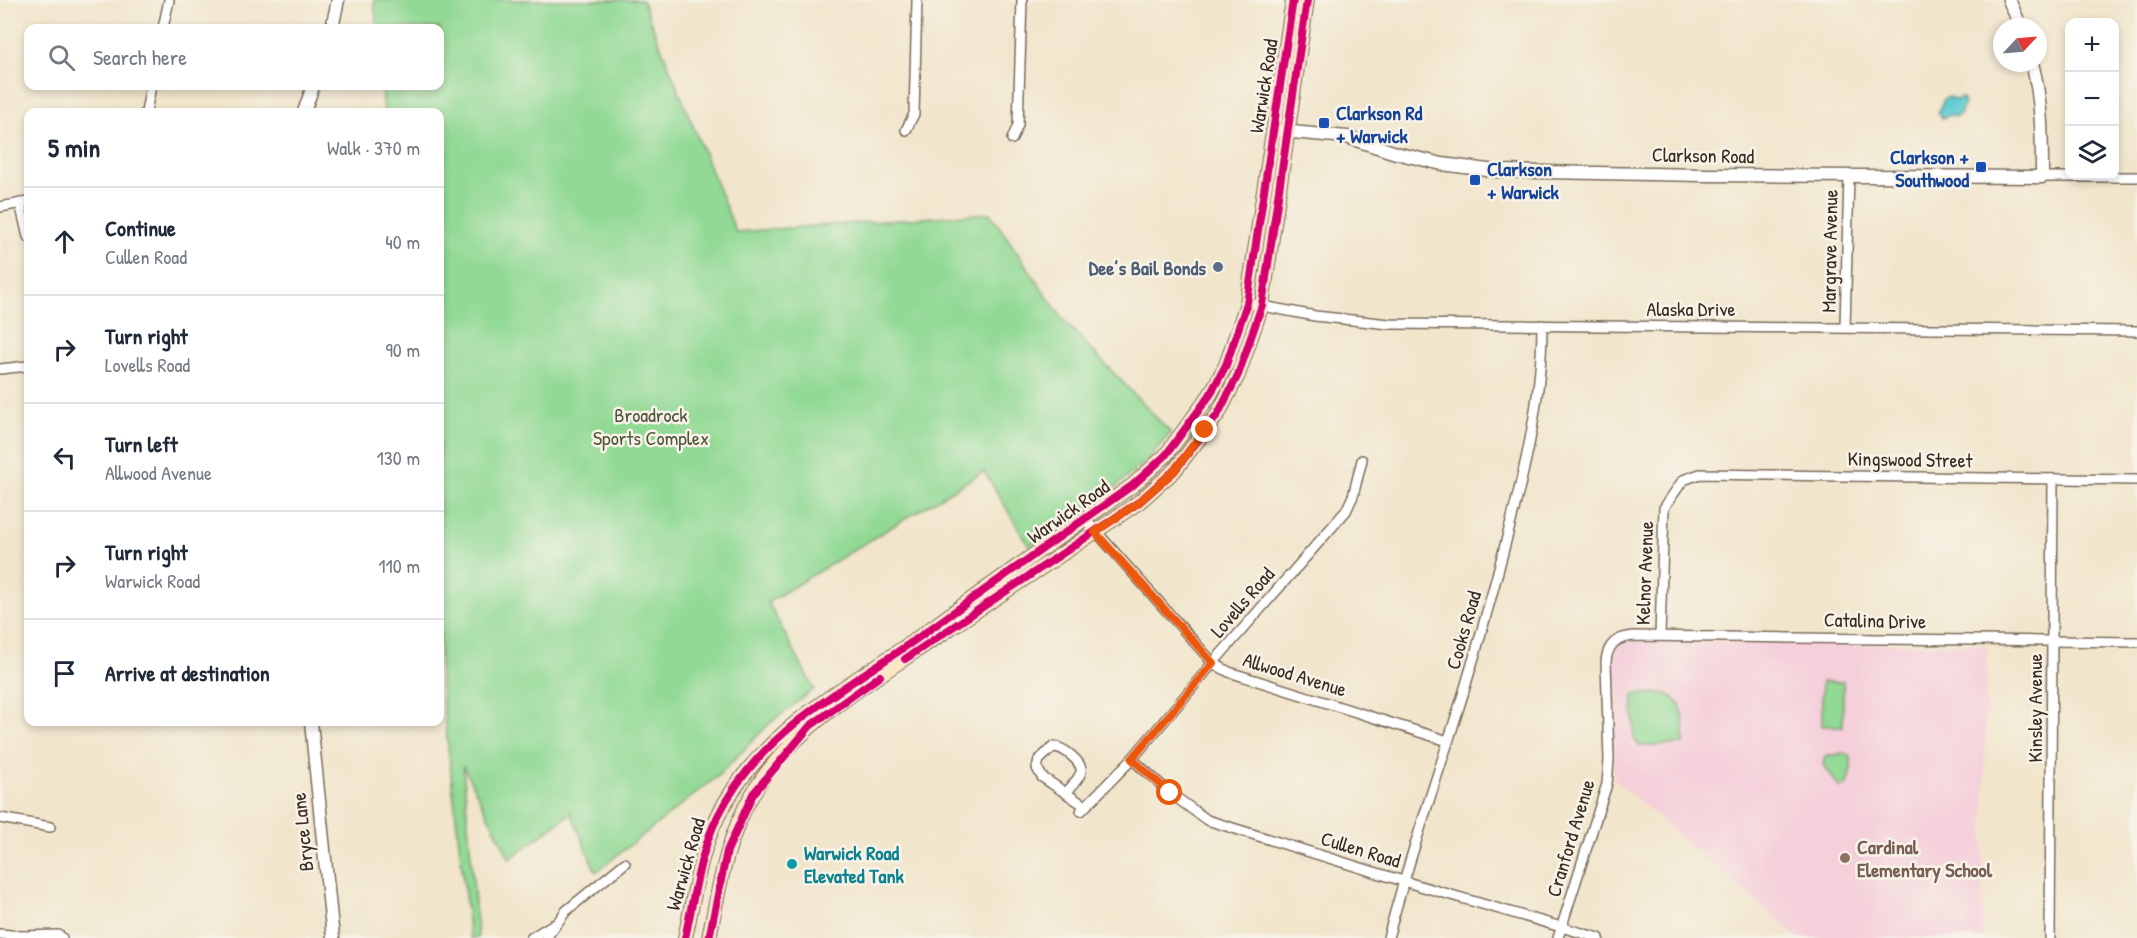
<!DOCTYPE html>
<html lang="en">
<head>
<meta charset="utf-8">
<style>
  :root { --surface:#fff; --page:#f6f6f7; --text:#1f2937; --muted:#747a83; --line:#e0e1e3 }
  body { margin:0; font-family:"Patrick Hand",sans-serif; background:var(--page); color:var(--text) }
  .controls { position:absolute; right:18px; top:18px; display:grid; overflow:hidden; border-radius:12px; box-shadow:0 3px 9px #0003 }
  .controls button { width:54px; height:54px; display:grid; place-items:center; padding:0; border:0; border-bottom:2px solid var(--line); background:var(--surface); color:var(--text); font:30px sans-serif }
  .compass { position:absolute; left:1993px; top:18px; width:54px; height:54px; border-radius:50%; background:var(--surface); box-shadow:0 3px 9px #0003; rotate:64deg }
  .stop { position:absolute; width:18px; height:18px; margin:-14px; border:4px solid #ea580c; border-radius:50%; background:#fff }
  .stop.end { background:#ea580c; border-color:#fff; box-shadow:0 2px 6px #0008 }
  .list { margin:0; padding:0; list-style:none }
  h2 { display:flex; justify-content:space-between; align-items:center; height:78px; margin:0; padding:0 24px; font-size:26px }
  h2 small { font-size:20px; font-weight:400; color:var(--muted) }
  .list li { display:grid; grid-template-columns:39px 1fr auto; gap:18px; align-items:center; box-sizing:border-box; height:108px; padding:0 24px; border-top:2px solid var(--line) }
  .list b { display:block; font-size:22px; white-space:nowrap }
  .list p { margin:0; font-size:20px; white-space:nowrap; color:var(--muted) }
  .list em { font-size:20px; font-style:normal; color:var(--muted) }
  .icon { flex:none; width:33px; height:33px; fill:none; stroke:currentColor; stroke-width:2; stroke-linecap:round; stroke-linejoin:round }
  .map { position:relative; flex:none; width:2137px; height:938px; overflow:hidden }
  .search { position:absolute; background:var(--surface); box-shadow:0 3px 9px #0003; left:24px; top:24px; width:420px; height:66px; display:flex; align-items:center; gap:15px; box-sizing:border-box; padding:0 21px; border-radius:12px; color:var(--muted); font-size:22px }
  .panel { position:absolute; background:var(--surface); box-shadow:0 3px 9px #0003; left:24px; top:108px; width:420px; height:618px; border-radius:12px }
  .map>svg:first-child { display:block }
  .built { fill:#f5cfda }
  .green { fill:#91d994; stroke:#668259; stroke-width:1.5 }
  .water { fill:#5dcad1; stroke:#4c7a78; stroke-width:1.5 }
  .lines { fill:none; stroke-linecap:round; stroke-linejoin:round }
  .minor-casing { stroke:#7b6b5b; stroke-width:12 }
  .tertiary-casing { stroke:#7b6b5b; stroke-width:15 }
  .secondary-casing { stroke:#7b6b5b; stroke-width:16 }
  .minor { stroke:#fff; stroke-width:9 }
  .tertiary { stroke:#fff; stroke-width:12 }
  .secondary { stroke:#fbe6c4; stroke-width:14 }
  .cycleway-casing { stroke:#f7f3e8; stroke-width:11 }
  .cycleway { stroke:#d6006c; stroke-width:8 }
  .route { stroke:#ea580c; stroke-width:8 }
  .transit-dot { fill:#1a4fb4; stroke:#f7f3e8; stroke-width:2 }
  .service-dot { fill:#5c6f8a; stroke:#f7f3e8; stroke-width:2 }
  .education-dot { fill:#8d6e63; stroke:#f7f3e8; stroke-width:2 }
  .culture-dot { fill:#0f9aa8; stroke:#f7f3e8; stroke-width:2 }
  .labels { text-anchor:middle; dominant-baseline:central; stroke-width:5; stroke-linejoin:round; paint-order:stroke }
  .street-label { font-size:20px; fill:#3b2a1e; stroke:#f7f3e8 }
  .transit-label { font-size:20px; font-weight:bold; fill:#164399; stroke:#f7f3e8; text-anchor:start }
  .service-label { font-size:20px; font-weight:bold; fill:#4e5e75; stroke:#f7f3e8; text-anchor:end }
  .park-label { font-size:20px; fill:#50563c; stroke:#f7f3e8 }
  .education-label { font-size:20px; font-weight:bold; fill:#785e54; stroke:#f7f3e8; text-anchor:start }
  .culture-label { font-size:20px; font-weight:bold; fill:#0d838f; stroke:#f7f3e8; text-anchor:start }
</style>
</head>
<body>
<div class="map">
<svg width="2137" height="938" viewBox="0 0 2137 938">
  <rect width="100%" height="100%" fill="#f7f3e8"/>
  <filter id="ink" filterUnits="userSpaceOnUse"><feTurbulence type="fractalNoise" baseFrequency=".0167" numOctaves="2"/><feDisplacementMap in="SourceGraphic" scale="12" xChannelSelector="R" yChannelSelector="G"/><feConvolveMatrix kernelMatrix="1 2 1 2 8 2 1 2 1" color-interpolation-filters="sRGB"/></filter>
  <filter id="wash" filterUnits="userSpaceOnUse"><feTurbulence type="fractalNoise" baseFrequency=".008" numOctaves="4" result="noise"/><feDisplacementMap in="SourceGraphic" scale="24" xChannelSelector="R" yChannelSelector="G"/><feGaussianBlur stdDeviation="1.35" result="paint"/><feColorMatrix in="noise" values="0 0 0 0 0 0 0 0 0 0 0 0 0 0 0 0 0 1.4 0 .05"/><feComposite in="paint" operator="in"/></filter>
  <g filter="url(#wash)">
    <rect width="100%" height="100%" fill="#f1e5cb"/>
    <path class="built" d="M1631 640 1987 645 1982 938H1798L1614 779 1610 665 1615 648 1621 643Z"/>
    <g class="green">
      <path d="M374 0H642L736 232 990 213 1064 321 1171 433 1146 461 1116 487 1029 546 984 471 768 602 814 689 769 724 718 776 596 872 571 813 510 859 463 766 478 938H470L440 678V112H384L382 86H440V28H377Z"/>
      <rect x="1822" y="682" width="21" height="44"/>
      <path d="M1662 693C1687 697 1684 724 1684 744L1640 746 1634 739 1633 694Z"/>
      <path d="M1843 753 1850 755C1853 764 1850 777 1846 786L1839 787 1823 764 1825 757Z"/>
    </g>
    <path class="water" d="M1950 97 1954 100 1963 98 1964 105 1960 115 1955 117 1950 115 1942 118 1938 113C1942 108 1941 102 1945 98Z"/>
  </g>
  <g filter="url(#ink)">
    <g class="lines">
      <g class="minor-casing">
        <g id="minor">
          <path d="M163 28 169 0"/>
          <path d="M146 112 151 86"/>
          <path d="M906 130 914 114 917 0"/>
          <path d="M1012 139 1018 125 1022 0"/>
          <path d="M2042 177H2137"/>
          <path d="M20 203 28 237"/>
          <path d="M0 207 28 202"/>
          <path d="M1247 303 1315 316 1389 324 2137 331"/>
          <path d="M1845 327 1849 176"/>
          <path d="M0 369 28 366"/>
          <path d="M1085 519 1213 663 1229 672 1448 741"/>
          <path d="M1660 636 1664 508 1683 480 1700 474 2137 480"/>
          <path d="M1132 759 1170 793 1207 820 1403 881 1599 938"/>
          <path d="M1066 793C1070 788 1079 779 1081 772 1083 762 1062 746 1053 747L1039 760 1037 768 1042 777 1085 806"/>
          <path d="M1081 811 1132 759 1213 663 1346 511 1353 496 1362 460"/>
          <path d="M0 818 50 827"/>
          <path d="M0 934 21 936 59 935 62 938"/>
          <path d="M531 938 552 925"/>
          <path d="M546 938 566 911 625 863"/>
          <path d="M1388 938C1405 872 1427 807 1448 742 1469 677 1488 611 1505 545 1524 473 1542 400 1542 325"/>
          <path d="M1558 938 1607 784 1609 760 1606 661C1608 644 1616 638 1633 636L2137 642"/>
          <path d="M2050 938 2053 479"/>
        </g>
      </g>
      <g class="tertiary-casing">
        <g id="tertiary">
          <path d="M2009 0 2021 27"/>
          <path d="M332 28 338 0"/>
          <path d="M304 112 313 86"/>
          <path d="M1280 131 1347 137 1396 153 1442 164 1495 171 1702 175 2042 177C2042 138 2042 100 2032 63"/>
          <path d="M311 722 333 938"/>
        </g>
      </g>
      <g class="secondary-casing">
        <g id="secondary">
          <path d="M685 938C694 898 699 853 718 816 759 733 842 691 915 640 987 588 1060 536 1133 485L1165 456 1210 395 1226 365 1247 303 1293 0"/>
          <path d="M709 938C719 888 726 839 752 795 793 724 879 676 946 631 1010 588 1075 546 1139 502L1174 471 1218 414 1238 375 1262 305 1307 0"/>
        </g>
      </g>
      <use href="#minor" class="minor"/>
      <use href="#tertiary" class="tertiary"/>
      <use href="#secondary" class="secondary"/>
      <g class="cycleway-casing">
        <g id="cycleway">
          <path d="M905 659 1139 502 1174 471 1218 414 1238 375 1262 305 1307 0"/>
          <path d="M685 938C694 898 699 853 718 816 759 733 842 691 915 640 987 588 1060 536 1133 485L1165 456 1210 395 1226 365 1247 303 1293 0"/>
          <path d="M709 938 727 851 753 794 810 726 880 676"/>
        </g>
      </g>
      <use href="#cycleway" class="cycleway"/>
    </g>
  </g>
  <g class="lines" filter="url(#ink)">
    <path class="route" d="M1170 793 1132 759 1213 663 1095 532 1139 502 1174 471 1205 430"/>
  </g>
  <g class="transit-dot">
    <rect x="1318" y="117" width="12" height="12" rx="3"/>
    <rect x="1975" y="161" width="12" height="12" rx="3"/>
    <rect x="1469" y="174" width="12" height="12" rx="3"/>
  </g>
  <circle class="service-dot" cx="1218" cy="267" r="6"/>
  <circle class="education-dot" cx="1845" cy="858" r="6"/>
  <circle class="culture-dot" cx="792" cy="864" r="6"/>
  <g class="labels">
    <g class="street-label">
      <text transform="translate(1263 86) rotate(-81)">Warwick Road</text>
      <text transform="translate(1703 155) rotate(1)">Clarkson Road</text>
      <text transform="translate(1829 251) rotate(-89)">Margrave Avenue</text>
      <text x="1691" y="308">Alaska Drive</text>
      <text transform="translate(1910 459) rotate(1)">Kingswood Street</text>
      <text transform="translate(1068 511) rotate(-35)">Warwick Road</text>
      <text transform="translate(1644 573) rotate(-88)">Kelnor Avenue</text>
      <text transform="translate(1242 602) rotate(-49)">Lovells Road</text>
      <text transform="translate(1875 620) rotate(1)">Catalina Drive</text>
      <text transform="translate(1463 630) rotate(-74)">Cooks Road</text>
      <text transform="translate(1295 674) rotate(17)">Allwood Avenue</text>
      <text transform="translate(2034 708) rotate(-90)">Kinsley Avenue</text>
      <text transform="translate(302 832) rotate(-96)">Bryce Lane</text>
      <text transform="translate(1570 838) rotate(-73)">Cranford Avenue</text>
      <text transform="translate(1361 849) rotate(17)">Cullen Road</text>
      <text transform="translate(685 864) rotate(-74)">Warwick Road</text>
    </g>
    <g class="transit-label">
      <text x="1336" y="112">Clarkson Rd<tspan x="1336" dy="23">+ Warwick</tspan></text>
      <text x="1969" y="156" text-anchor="end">Clarkson +<tspan x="1969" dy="23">Southwood</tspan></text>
      <text x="1487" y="168">Clarkson<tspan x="1487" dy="23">+ Warwick</tspan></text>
    </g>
    <g class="service-label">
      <text x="1206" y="267">Dee’s Bail Bonds</text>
    </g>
    <g class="park-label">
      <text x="651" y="414">Broadrock<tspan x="651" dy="23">Sports Complex</tspan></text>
    </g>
    <g class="education-label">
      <text x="1857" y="846">Cardinal<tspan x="1857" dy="23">Elementary School</tspan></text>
    </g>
    <g class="culture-label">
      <text x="804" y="852">Warwick Road<tspan x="804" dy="23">Elevated Tank</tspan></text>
    </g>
  </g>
</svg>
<div class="controls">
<button>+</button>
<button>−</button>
<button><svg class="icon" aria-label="layers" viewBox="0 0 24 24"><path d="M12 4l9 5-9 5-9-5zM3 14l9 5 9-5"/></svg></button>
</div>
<svg class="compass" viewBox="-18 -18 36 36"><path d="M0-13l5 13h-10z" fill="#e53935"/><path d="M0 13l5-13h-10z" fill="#747a83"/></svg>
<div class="stop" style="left:1170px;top:793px"></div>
<div class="stop end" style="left:1205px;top:430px"></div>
<div class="search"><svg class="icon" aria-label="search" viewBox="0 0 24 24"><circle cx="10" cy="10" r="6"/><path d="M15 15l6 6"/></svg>Search here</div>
<section class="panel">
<h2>5 min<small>Walk · 370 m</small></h2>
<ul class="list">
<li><svg class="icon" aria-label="ahead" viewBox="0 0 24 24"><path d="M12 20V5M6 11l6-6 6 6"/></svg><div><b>Continue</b><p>Cullen Road</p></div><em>40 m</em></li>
<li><svg class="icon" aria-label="right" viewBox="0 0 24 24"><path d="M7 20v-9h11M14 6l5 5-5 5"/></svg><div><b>Turn right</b><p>Lovells Road</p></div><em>90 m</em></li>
<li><svg class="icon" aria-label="left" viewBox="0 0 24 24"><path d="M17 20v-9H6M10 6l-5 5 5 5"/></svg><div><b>Turn left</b><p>Allwood Avenue</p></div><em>130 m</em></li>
<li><svg class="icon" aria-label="right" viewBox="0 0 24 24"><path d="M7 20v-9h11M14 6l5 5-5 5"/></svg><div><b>Turn right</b><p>Warwick Road</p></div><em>110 m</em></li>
<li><svg class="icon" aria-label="arrive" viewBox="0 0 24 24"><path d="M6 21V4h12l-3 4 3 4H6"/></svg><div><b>Arrive at destination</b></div></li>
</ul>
</section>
</div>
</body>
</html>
